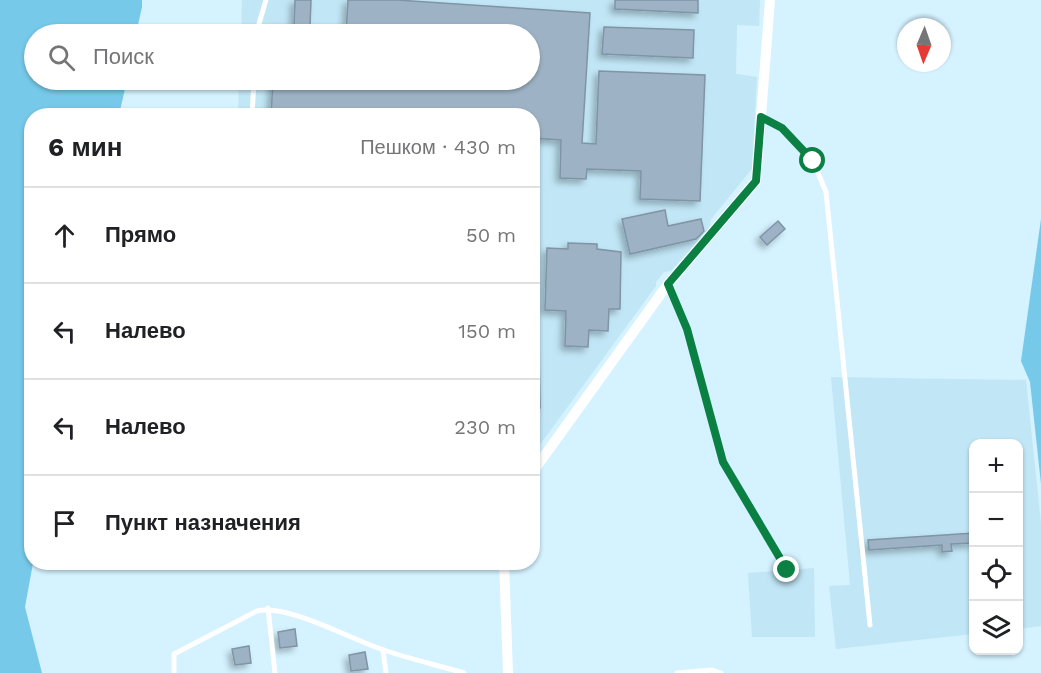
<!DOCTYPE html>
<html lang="ru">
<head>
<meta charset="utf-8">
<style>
  :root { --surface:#fff; --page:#f2f2f2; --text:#202124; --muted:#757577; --line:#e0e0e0 }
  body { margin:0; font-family:"Work Sans",sans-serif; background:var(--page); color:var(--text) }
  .controls { position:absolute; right:18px; bottom:18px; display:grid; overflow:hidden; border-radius:12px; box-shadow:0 2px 4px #0004 }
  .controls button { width:54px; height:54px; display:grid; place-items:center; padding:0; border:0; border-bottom:2px solid var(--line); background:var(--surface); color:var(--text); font:30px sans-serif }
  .compass { position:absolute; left:897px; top:18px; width:54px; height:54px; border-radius:50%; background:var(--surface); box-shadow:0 2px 4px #0004; rotate:182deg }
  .stop { position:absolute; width:18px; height:18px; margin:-14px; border:4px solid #0b8043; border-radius:50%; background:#fff }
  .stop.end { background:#0b8043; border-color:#fff; box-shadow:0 2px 6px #0008 }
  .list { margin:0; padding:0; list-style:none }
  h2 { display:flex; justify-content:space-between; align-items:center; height:78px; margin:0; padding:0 24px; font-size:26px }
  h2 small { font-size:20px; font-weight:400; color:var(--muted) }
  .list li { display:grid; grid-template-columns:39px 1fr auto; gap:18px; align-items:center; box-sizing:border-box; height:96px; padding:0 24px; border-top:2px solid var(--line) }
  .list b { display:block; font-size:22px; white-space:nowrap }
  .list em { font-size:20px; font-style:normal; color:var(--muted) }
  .icon { flex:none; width:33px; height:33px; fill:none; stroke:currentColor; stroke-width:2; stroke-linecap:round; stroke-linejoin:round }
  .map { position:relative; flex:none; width:1041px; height:673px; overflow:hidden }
  .search { position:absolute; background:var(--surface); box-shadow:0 2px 4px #0004; left:24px; top:24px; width:516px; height:66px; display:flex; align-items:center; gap:15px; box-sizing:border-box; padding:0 21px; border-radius:33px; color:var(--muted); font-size:22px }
  .panel { position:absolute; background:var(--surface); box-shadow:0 2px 4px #0004; left:24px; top:108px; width:516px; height:462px; border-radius:24px }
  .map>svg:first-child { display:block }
  .built { fill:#c1e6f6 }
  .forest { fill:#76c9e9 }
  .building { fill:#9db3c5; stroke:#7f94a5; stroke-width:1.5; filter:url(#shadow) }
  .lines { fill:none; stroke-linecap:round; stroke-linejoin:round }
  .lane { stroke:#fff; stroke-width:5 }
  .street { stroke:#fff; stroke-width:10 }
  .route { stroke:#0b8043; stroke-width:8 }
</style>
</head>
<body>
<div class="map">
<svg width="1041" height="673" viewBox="0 0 1041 673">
  <defs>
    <filter id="shadow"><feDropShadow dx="-4" dy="4" stdDeviation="3" flood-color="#0004"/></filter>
  </defs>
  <rect width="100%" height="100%" fill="#d4f2ff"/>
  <g class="built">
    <path d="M242 0H760L759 26 737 25 736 74 757 77 752 169 711 219 709 228 671 271 664 272 656 282V286L539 446 532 442V116H238L239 80H530V34H241Z"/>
    <path d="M831 377 1026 380 1041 523V626L1019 629 1018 444H974L973 634 836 649 829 586 850 585Z"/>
    <path d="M814 568 815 637H752L748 573Z"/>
  </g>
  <g class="forest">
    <path d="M0 0H142V7L136 34H34V80H127L119 115 32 116V562L33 563 25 607 42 673H0Z"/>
    <path d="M1041 219V484L1030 382 1021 361Z"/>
  </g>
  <g class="building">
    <path d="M295 0H311L310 26 332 27V34H275V25L294 26Z"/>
    <path d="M348 0H397L590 13 582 143 596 144 599 71 705 75 700 201 640 199 641 171 587 169 586 179 560 178 561 140 532 138V116H271L273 80H530V34H346Z"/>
    <path d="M615 0H698V13L615 9Z"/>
    <path d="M604 27 694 30 693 58 602 54Z"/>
    <path d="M665 210 668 226 701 219 704 231 696 239 630 254 622 219Z"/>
    <path d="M778 221 785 229 767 245 760 237Z"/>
    <path d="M568 243 597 244V249L621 252 620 309H609L608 331 589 330 588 347 565 346 566 311 545 310 547 248 568 249Z"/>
    <path d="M532 353H539L540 408H532Z"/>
    <path d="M974 533V543L951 544 952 551 942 552V545L869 550 868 540Z"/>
    <path d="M295 629 297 646 280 648 278 632Z"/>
    <path d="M249 646 251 663 235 665 232 649Z"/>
    <path d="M365 652 368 669 351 671 349 655Z"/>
  </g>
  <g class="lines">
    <g class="lane">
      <path d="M256 34 266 0"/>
      <path d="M252 116 254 80"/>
      <path d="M761 117 782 128 813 161 826 192 870 625"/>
      <path d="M668 286 687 329 723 462 787 570"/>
      <path d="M268 608 275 673"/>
      <path d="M383 650 386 673"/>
      <path d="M174 673V654L257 611C287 603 352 640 384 650 410 659 437 665 464 673"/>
      <path d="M677 673 712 670 721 673"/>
    </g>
    <g class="street">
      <path d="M532 473 668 284 756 181 770 0"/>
      <path d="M504 562 508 673"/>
    </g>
  </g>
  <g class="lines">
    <path class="route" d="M787 570 723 462 687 329 668 284 756 181 761 117 782 128 813 161"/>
  </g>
</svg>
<div class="controls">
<button>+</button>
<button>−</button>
<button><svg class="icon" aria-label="locate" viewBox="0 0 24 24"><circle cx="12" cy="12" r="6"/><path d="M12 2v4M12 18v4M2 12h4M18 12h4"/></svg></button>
<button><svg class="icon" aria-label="layers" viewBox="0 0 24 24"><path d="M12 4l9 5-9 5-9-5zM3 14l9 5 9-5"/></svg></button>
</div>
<svg class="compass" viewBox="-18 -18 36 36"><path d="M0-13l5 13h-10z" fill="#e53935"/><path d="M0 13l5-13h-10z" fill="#757577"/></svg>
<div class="stop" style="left:813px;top:161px"></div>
<div class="stop end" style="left:787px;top:570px"></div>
<div class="search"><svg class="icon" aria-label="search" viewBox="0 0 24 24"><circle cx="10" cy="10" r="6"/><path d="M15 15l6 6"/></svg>Поиск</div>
<section class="panel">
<h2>6 мин<small>Пешком · 430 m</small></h2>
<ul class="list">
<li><svg class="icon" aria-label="ahead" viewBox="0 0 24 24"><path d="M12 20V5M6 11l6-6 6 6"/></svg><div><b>Прямо</b></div><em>50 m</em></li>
<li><svg class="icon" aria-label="left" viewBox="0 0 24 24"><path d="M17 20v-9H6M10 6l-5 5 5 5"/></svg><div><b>Налево</b></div><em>150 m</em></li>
<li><svg class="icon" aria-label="left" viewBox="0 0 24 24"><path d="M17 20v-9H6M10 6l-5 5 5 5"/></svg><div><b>Налево</b></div><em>230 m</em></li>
<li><svg class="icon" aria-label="arrive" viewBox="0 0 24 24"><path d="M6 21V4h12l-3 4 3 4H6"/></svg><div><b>Пункт назначения</b></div></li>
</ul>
</section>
</div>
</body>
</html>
